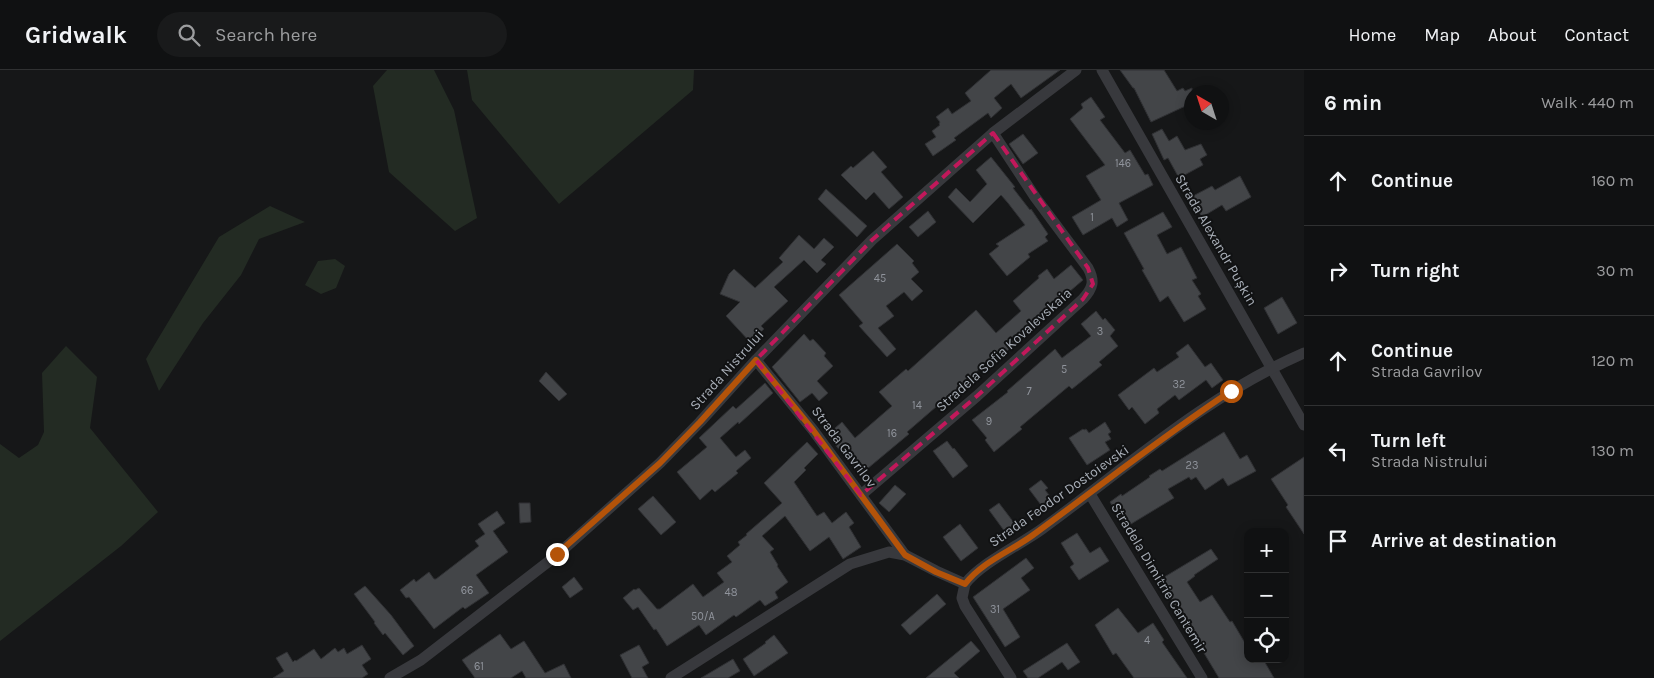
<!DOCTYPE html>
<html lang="en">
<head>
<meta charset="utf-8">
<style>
  :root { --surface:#101112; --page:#191a1b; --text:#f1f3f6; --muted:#9c9d9f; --line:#303132 }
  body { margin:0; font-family:Karla,sans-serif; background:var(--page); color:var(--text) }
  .controls { position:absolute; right:15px; bottom:15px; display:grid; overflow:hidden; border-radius:10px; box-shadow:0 2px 12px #0003 }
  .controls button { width:45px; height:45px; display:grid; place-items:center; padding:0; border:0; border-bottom:1px solid var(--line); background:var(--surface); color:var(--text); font:25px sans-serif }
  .compass { position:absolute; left:1184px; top:15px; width:45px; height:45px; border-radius:50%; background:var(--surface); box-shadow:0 2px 12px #0003; rotate:321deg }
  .stop { position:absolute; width:15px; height:15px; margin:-11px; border:4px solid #b45309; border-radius:50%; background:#fff }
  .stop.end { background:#b45309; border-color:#fff; box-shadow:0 1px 5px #0008 }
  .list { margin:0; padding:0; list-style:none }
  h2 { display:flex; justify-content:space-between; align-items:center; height:65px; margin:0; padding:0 20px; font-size:21px }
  h2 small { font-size:16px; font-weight:400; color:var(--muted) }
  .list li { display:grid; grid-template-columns:32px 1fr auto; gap:15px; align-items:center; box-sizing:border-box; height:90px; padding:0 20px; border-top:1px solid var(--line) }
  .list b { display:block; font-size:19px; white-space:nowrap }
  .list p { margin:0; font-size:16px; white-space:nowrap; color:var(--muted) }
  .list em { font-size:16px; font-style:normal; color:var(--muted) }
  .icon { flex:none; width:28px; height:28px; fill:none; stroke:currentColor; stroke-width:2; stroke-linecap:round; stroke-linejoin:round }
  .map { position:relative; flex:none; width:1304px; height:608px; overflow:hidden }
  header { display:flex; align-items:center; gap:30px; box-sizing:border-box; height:70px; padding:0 25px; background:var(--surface); border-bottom:1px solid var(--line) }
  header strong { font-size:24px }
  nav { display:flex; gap:28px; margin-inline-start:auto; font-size:18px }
  .search { width:350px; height:45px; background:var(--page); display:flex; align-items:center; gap:12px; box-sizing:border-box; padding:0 18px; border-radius:28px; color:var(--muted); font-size:19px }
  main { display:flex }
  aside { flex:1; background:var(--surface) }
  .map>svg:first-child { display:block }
  .green { fill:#232b23 }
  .building { fill:#434548; stroke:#303134 }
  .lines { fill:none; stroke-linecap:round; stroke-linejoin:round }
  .minor { stroke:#38393d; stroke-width:11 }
  .route { stroke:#b45309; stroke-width:6 }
  .marked { fill:none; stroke:#c2185b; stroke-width:4; stroke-dasharray:10 6; stroke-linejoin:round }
  .labels { text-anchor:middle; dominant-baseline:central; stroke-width:4; stroke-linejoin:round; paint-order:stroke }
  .number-label { font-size:11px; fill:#90949c }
  .street-label { font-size:14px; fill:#a9afb8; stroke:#111213 }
</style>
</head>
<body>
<header>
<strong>Gridwalk</strong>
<div class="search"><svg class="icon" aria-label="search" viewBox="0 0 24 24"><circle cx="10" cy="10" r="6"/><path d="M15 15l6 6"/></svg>Search here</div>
<nav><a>Home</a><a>Map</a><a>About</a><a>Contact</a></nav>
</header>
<main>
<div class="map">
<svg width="1304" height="608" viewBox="0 0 1304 608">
  <rect width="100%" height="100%" fill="#161718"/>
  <g class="green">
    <path d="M387 0H434L454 40 477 148 455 161 389 102 373 16Z"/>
    <path d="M467 0H694L693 20 559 134 472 30Z"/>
    <path d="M270 136 305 152 259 169 241 205 203 253 159 321 146 289 219 167Z"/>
    <path d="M335 189 345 196 336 218 321 224 305 215 318 191Z"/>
    <path d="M66 276 97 307 90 358 158 442 121 476 0 571V374L19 388 38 375 44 362 42 303Z"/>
  </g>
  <g class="building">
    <path d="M991 0H1060L1021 28 1011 14 994 28 1002 38 991 48 988 43 954 68 956 70 933 86 925 74 936 67 932 61 940 55 939 54 940 52 936 47 948 38 952 44 971 31 965 23Z"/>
    <path d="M1120 0H1164L1177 21 1183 18 1185 21 1192 18V33L1151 52 1134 18H1133Z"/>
    <path d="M1091 27 1105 47 1100 50 1125 83 1130 80 1145 105 1148 104 1153 115 1119 133 1128 150 1117 157 1112 148 1083 165 1072 147 1101 130 1086 106 1105 95 1070 49 1083 38 1081 34Z"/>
    <path d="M1162 59 1169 71 1177 66 1185 80 1201 74 1207 85 1200 89 1203 95 1179 108 1168 88 1164 90 1152 64Z"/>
    <path d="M1023 64 1038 83 1023 94 1009 74Z"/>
    <path d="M873 81 887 97 881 102 903 127 889 139 874 122 866 130 841 105 851 96 853 98Z"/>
    <path d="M991 87 1015 117 1013 118 1030 140 1031 139 1048 164 1045 167 1048 171 1028 184 1030 187 1007 206 989 184 999 176 996 174 1025 155 1008 133 1001 125 973 153 948 127 956 118 970 132 987 114 976 100Z"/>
    <path d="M1240 106 1251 127 1226 141 1222 135 1202 147 1194 133 1196 132 1193 126 1212 116 1215 120Z"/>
    <path d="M826 119 867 156 857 167 818 129Z"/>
    <path d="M928 141 936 152 918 167 909 157Z"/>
    <path d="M1163 142 1172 157 1157 165 1167 184 1181 177 1197 208 1192 210 1201 224 1198 226 1206 239 1184 252 1168 226 1160 232 1149 212 1142 200 1144 199 1124 163Z"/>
    <path d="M799 165 814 179 824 168 834 177 821 190 826 194 817 203 804 190 774 217 788 231 761 256 764 259 750 272 726 246 740 232 720 224 729 204 734 199 755 218 783 192 779 188Z"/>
    <path d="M897 174 914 191 912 193 919 202 911 209 923 221 912 231 904 222 886 236 894 246 878 258 896 279 887 287 859 256 863 253 839 225Z"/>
    <path d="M1071 195 1083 210 1021 263 1023 266 1007 281 1003 277 974 304 907 362 909 364 867 399 866 397 859 403 827 365 842 352 855 368 892 336 879 322 906 299 908 301 976 240 996 263 1021 241 1013 231 1039 208 1038 206 1047 199 1054 209Z"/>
    <path d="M1282 227 1297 253 1278 264 1264 238Z"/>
    <path d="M1096 241 1103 250 1105 248 1115 260 1110 266 1118 276 1099 292 1102 295 1072 319 1069 316 1020 357 1022 359 994 382 985 370 987 368 972 350 1008 322 1007 321 1055 279 1062 288 1091 266 1081 254Z"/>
    <path d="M804 264 810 271 813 269 826 283 824 286 833 296 817 311 828 323 819 331 812 323 800 332 772 297Z"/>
    <path d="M1188 274 1205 297 1211 293 1223 310 1212 318 1206 310 1179 330 1175 325 1157 339 1159 343 1145 354 1132 337 1129 340 1118 325 1154 298 1157 302 1179 287 1176 283Z"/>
    <path d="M546 302 567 324 559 331 539 311Z"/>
    <path d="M765 313 773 323 739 354 738 352 720 368 736 387 745 380 751 388 736 401 738 403 715 422 712 419 700 430 677 402 707 377 699 368 733 336 736 339Z"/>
    <path d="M1105 352 1111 362 1108 364 1111 369 1105 372 1110 380 1087 395 1069 368 1083 359 1084 360 1086 359 1089 363Z"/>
    <path d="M1224 362 1240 389 1247 385 1256 401 1228 416 1223 408 1205 420 1196 407 1191 410 1189 407 1168 419 1174 428 1126 457 1110 432 1121 424 1122 426 1150 407 1149 406 1160 399 1162 401Z"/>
    <path d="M947 371 953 379 954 378 968 396 953 408 933 381Z"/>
    <path d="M807 372 818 384 804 398 806 400 794 412 817 446 824 442 832 453 846 442 854 453 849 457 861 477 843 489 829 467 810 481 785 446 762 466 774 479 770 482 778 495 777 496 788 512 775 522 778 528 765 536 760 530 736 547 734 545 706 565 699 555 667 576 656 559 654 560 638 537 633 540 623 528 634 519 635 520 639 518 657 539H660L693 514 703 527 724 512 717 503 732 492 727 486 740 475 738 472 747 465 746 464 782 433 764 413Z"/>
    <path d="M1304 387V464L1286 437 1288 435 1271 409Z"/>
    <path d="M1041 410 1048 418 1045 420 1054 431 1044 439 1029 419Z"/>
    <path d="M895 415 906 424 889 442 879 433Z"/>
    <path d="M653 426 676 452 661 465 638 439Z"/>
    <path d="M519 433H530L531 452 520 453Z"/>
    <path d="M999 433 1018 458 1008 466 989 440Z"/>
    <path d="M497 441 505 453 493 461 508 482 476 505 489 523 465 539 463 537 434 559 409 527 406 528 400 520 414 509 416 512 429 502 434 509H436L479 476 475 471 485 464 478 454Z"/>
    <path d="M960 454 978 478 961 491 943 467Z"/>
    <path d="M1077 463 1090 483 1100 477 1109 491 1079 510 1070 497 1074 494 1061 473Z"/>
    <path d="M1211 479 1218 489 1194 505 1195 506 1187 512 1200 532 1212 525 1230 552 1232 551 1248 578V589H1263L1274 608H1219L1166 520 1163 522 1156 512Z"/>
    <path d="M1026 488 1034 498 1021 508 1030 520 1003 539 1020 567 1005 577 973 527Z"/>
    <path d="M574 507 583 519 570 528 562 517Z"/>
    <path d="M365 516 391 545 414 576 403 585 385 563 383 565 374 553 375 552 354 524Z"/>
    <path d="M937 524 946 534 910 565 901 555Z"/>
    <path d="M1118 538 1138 563 1153 553 1164 570 1162 572 1187 608H1134L1116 583 1113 585 1095 555Z"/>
    <path d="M500 564 511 579 524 571 545 603 564 594 571 608H526L522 601 511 608H475L462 590Z"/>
    <path d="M774 565 788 583 754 606 743 589 766 573 765 572Z"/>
    <path d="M971 571 980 581 954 603 959 608H926Z"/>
    <path d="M1067 573 1080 592 1068 600 1062 592 1038 608H1028L1023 601Z"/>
    <path d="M362 575 371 589 362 595 368 604 362 608H273L284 601 276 588 287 582 293 592 295 590 296 591 314 579 321 589 335 578 338 582 344 578 347 584Z"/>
    <path d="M639 575 649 593 642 597 648 608H632L620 585Z"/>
    <path d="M733 589 740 601 728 608H701Z"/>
  </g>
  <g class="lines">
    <g class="minor">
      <path d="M1102 0 1304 355"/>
      <path d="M756 290 813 360 905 485"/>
      <path d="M1090 424 1202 608"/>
      <path d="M861 425 977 326 1083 229C1093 218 1095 211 1088 198L1035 127 993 63"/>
      <path d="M965 514 962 528 965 536 1011 608"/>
      <path d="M390 608 421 590 557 485 660 393 700 352 756 290 872 170 993 63 1076 0"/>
      <path d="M671 608 850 494 889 482 905 485 936 501 965 514C981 493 1020 475 1042 459 1127 397 1207 325 1304 283"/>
    </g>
  </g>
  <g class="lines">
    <path class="route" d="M557 484 660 393 700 352 756 290 813 360 905 485 936 502 965 514C982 492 1011 481 1033 465 1099 417 1163 366 1231 321"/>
  </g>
  <path class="marked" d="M993 63 1088 198 1093 214 1083 229 977 326 861 425 756 290 872 170Z"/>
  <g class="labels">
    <g class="number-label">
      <text x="1123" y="93">146</text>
      <text x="1092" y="147">1</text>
      <text x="880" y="208">45</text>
      <text x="1100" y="261">3</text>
      <text x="1064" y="299">5</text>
      <text x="1179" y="314">32</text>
      <text x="1029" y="321">7</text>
      <text x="917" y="335">14</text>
      <text x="989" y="351">9</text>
      <text x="892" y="363">16</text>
      <text x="1192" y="395">23</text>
      <text x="467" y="520">66</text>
      <text x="731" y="522">48</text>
      <text x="995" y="539">31</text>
      <text x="703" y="546">50/A</text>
      <text x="1147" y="570">4</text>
      <text x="479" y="596">61</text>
    </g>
    <g class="street-label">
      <text transform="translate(1216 170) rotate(60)">Strada Alexandr Pușkin</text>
      <text transform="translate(1004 280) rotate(-42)">Stradela Sofia Kovalevskaia</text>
      <text transform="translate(727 300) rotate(-48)">Strada Nistrului</text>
      <text transform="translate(844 377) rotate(53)">Strada Gavrilov</text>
      <text transform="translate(1059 426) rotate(-35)">Strada Feodor Dostoievski</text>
      <text transform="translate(1159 508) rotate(59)">Stradela Dimitrie Cantemir</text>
    </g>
  </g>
</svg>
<div class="controls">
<button>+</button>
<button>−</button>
<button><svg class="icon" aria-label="locate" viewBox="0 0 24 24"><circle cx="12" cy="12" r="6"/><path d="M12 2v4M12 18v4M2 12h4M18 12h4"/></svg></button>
</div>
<svg class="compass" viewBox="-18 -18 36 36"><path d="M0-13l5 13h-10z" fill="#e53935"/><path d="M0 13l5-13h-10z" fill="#9c9d9f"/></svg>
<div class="stop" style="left:1231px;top:321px"></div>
<div class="stop end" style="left:557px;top:484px"></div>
</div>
<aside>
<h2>6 min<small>Walk · 440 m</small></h2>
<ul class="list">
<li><svg class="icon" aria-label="ahead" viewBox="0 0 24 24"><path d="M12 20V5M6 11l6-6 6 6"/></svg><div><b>Continue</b></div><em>160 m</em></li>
<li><svg class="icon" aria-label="right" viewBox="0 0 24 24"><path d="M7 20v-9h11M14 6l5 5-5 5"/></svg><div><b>Turn right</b></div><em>30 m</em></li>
<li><svg class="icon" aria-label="ahead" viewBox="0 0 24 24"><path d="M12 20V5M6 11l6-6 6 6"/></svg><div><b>Continue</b><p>Strada Gavrilov</p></div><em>120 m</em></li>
<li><svg class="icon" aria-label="left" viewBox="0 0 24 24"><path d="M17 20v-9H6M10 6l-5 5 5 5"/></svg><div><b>Turn left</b><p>Strada Nistrului</p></div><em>130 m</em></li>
<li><svg class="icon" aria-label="arrive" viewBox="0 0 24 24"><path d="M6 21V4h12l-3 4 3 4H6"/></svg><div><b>Arrive at destination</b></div></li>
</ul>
</aside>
</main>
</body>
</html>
